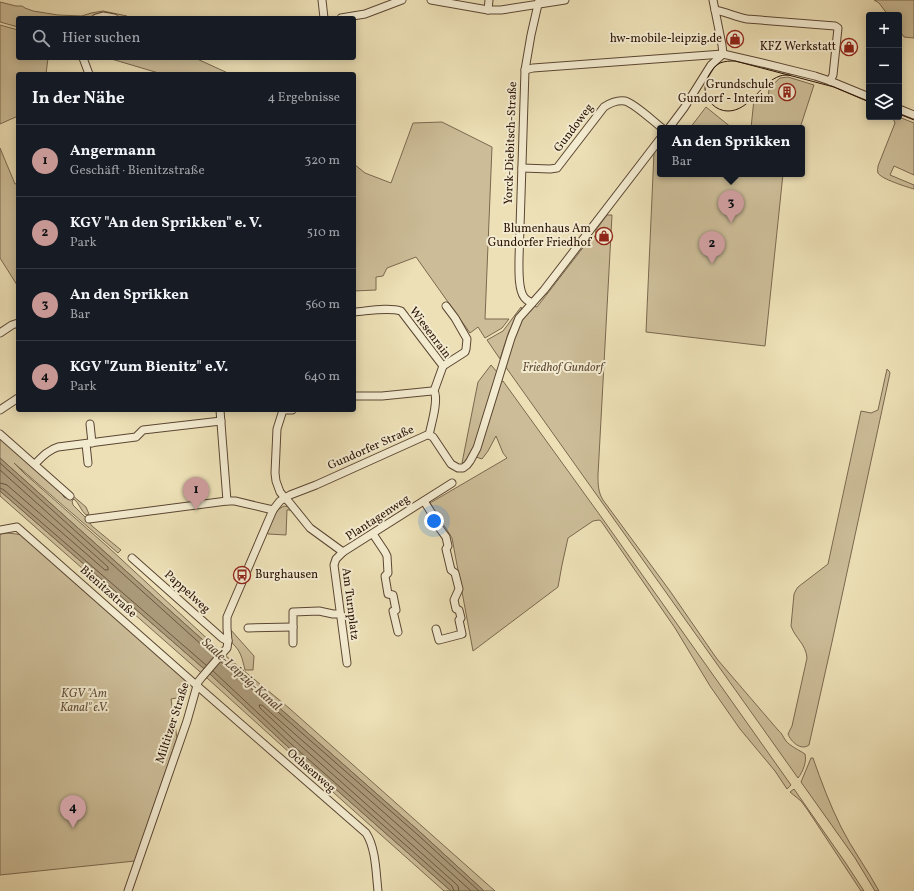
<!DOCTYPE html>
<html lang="de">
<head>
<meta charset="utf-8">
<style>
  :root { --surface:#171b24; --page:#242831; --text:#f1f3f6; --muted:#9ea1a6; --line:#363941; --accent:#c59692 }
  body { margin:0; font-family:Vollkorn,serif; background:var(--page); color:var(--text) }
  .controls { position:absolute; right:12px; top:12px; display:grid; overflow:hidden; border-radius:4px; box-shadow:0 2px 10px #0003 }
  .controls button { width:36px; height:36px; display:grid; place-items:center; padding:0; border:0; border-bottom:1px solid var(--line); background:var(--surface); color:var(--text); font:20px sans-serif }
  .you { position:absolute; left:434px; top:521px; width:14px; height:14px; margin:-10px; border:3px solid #fff; border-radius:50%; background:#1a73e8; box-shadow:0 0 0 6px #1a73e833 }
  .badge { display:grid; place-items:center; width:26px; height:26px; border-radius:50%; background:var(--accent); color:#111; font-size:13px; font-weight:700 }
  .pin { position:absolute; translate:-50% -33px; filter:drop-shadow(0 1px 2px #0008) }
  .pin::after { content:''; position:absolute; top:21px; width:14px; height:12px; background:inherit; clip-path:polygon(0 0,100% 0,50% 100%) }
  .popup { position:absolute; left:657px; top:125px; width:148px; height:52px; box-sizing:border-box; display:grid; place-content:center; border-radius:4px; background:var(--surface); filter:drop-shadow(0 1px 3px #0005); font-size:13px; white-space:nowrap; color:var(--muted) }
  .popup b { font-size:15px; color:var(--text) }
  .popup::after { content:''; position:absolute; left:50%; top:100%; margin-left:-8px; border:8px solid transparent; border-top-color:var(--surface) }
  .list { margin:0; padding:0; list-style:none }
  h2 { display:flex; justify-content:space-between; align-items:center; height:52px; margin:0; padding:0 16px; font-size:17px }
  h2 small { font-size:13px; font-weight:400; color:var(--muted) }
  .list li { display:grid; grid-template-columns:26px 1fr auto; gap:12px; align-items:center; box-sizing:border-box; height:72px; padding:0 16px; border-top:1px solid var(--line) }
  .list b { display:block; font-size:15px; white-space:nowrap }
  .list p { margin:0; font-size:13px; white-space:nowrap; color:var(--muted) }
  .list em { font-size:13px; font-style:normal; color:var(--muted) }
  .icon { flex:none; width:22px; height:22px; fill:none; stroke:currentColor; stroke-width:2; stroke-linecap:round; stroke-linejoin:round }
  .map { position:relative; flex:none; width:914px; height:891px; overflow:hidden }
  .search { position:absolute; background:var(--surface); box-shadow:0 2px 10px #0003; left:16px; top:16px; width:340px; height:44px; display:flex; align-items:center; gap:10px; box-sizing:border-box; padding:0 14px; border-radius:4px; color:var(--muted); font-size:15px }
  .panel { position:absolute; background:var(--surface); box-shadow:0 2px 10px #0003; left:16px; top:72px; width:340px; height:340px; border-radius:4px }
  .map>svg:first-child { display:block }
  .green { fill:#ccbd98; stroke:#7b684f }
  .water { fill:#ab9a7a; stroke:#77644c }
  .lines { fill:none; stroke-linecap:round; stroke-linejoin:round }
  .shore { stroke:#6a5640; stroke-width:1 }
  .minor-casing { stroke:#5b4632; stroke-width:9 }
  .minor { stroke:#f3ebd0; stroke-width:7 }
  .tram { stroke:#2a1206; stroke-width:1 }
  .labels { text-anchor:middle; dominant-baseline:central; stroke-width:4; stroke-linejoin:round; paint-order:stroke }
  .poi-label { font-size:12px; fill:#2a1206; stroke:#f3ebd0; text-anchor:end }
  .street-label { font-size:12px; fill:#2a1206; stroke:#f3ebd0 }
  .park-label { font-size:12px; font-style:italic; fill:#634e39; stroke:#f3ebd0 }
  .water-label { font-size:13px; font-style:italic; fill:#5e4834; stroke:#f3ebd0 }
</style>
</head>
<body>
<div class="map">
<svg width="914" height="891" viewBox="0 0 914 891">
  <rect width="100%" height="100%" fill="#ede0b6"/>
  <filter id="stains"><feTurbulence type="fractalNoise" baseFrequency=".005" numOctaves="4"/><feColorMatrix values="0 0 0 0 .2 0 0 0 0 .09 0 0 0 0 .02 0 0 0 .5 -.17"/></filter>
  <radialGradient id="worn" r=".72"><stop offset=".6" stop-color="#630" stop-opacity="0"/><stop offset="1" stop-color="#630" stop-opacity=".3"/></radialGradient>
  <g class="green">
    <path d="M874 0H914V38L904 37 899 30V15H888L879 3Z"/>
    <path d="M0 2 16 6H22L25 8 33 11 58 15 82 16 91 13 103 11 127 16 129 18H121L104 15 93 18H18V27L0 22Z"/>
    <path d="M0 25 18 30V58H48L46 74H18V116L0 124Z"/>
    <path d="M108 58H195L230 74H162Z"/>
    <path d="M788 77 814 85 800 128H751L754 99 768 101 769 88 780 78Z"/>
    <path d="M706 107 732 128H690Z"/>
    <path d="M891 117H899L914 123V175L894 166 890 175 914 185V189C907 187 881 179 878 173 877 170 878 169 878 166L895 123 893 118Z"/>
    <path d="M442 122 492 147 485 319H509L502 328 485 338 478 327 470 333 416 257 387 268 383 276 376 277V290L354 291V164L365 173 391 183 413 123Z"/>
    <path d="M660 145V174H783L765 346 646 332 654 152Z"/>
    <path d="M0 148 15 184 18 183V285H17L0 258Z"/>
    <path d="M607 215H612L598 475C598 484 598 492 603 500L670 591 717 659 778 730C782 733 783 737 786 741 790 746 799 750 805 754 807 761 803 772 798 778L505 366 515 334 522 319 533 306 537 307 592 236 595 237 596 230Z"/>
    <path d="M521 307 522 310 509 331 500 359 487 340 503 331Z"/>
    <path d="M491 365 497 372 476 442 465 462 462 463 478 382Z"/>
    <path d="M887 369 889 371 890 373 832 642 809 745C801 751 791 742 788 734L792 726 807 658C806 644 795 638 791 626L794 594 796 590 798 587 828 564 861 411 871 413 878 410Z"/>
    <path d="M503 381 602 518 791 785 787 789 775 771 740 729 710 686 675 628 601 521 599 520 593 521 568 538 562 565 558 587 473 651 452 538 430 503 507 458 503 453 496 436 488 451 482 459 476 457 481 447 501 382Z"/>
    <path d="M0 436 63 494V496L65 498 72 495 86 507 89 514 86 515C81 511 79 503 74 499L72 501 73 505 87 519 92 526 121 550 118 553 14 463 25 474 108 547 226 656 289 708 495 891H484L420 832 224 659 0 458Z"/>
    <path d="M0 491 210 674 287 746 451 891H444L344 802 207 678 0 496Z"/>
    <path d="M284 506 289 507 291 510H287L286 535 268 534 267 532 277 510Z"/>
    <path d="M8 533 24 535 187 682 182 697 171 699 177 738 135 861 0 875V534Z"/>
    <path d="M230 629 254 656 253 670H245C242 658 241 651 232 643Z"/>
    <path d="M811 758H813C821 781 830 805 841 827 852 849 867 869 879 891H875L855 858 801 782Z"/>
    <path d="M794 789 845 862 864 891H861L807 809 801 801 790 792Z"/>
  </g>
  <path class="water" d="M0 458 224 659 420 832 484 891H451L287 746 210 674 0 491Z"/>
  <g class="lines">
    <g class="shore">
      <path d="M0 463 214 656"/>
      <path d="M0 470 108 567V570H105L7 485 4 484 0 483"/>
      <path d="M0 488 4 490 206 665"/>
      <path d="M221 662 418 835 479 891"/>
      <path d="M213 671 290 743 452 886 454 891"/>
      <path d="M459 891 458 886 455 883 293 739 260 708 259 705H262L414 839 471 891"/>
    </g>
    <g class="minor-casing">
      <g id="minor">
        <path d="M322 0 324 18"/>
        <path d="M431 0 488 10H501L565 0"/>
        <path d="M713 0 722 45 723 54"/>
        <path d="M488 10 489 0"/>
        <path d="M715 10C726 12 736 17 747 19L835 26 838 28 833 75 830 81"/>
        <path d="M96 18 103 16 114 18"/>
        <path d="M341 18 365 14 402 0"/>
        <path d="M83 58 89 74"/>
        <path d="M525 70 533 68 723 54 762 63 815 76 830 81 869 97"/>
        <path d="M899 109 914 115"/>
        <path d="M669 128 684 108 711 65 723 54"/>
        <path d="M522 168 550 169 557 168 604 107C610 103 618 100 625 101 634 103 654 122 662 128"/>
        <path d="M532 303C530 302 526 300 524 297 518 289 519 269 519 259L525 70 531 35 539 0"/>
        <path d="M354 312C368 311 388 307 401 311L443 366 434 391C439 400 431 425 429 435"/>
        <path d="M0 333 12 325 18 323"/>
        <path d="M443 366 465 352 466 349 467 339 455 318 446 306"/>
        <path d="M354 396H382L432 391H434"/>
        <path d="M0 410 18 398"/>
        <path d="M220 410 227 501"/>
        <path d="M283 410 277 429 275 473 276 481 280 492 285 498 289 502 310 528 343 552 452 483"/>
        <path d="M283 410H292"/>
        <path d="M90 424 92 443"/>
        <path d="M0 434 70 496"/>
        <path d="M86 444 88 463"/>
        <path d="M35 464C42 457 48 450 58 447L136 437 143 430 221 421"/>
        <path d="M424 501 434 517 435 522 446 537 448 546 446 549 451 570 455 573 459 589 454 600 456 609 459 610 461 618 459 620 462 634 439 640 436 629"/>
        <path d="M89 519 227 501H235L273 510"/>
        <path d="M0 530 17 527 187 677 366 833C376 848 376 874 378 891"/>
        <path d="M373 534 385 552 387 556 388 573 385 576 388 594 393 595 396 610 393 611 398 632"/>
        <path d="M343 552 336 559 334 565 347 663"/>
        <path d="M132 558 222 638 228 641"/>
        <path d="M248 628 293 627"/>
        <path d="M293 643V612L319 611 333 614H340"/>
        <path d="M128 891 187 721 198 682 202 677 227 648 228 641 227 628V617L273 510 280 501 290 495 316 485 427 435H429L433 437 451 464 458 468H463L467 465 470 461 477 448 511 338 519 318 544 290 660 139"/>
      </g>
    </g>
    <use href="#minor" class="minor"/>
    <g class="tram">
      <path d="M790 75C787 75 783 75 780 76 761 82 750 111 728 111 716 111 706 101 705 89 705 80 712 67 720 63 725 61 730 61 735 61L834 87 869 102"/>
      <path d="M899 114 914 120"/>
    </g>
  </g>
  <defs>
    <g id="shop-ring" transform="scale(0.9)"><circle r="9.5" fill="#f3ebd0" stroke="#8f2418" stroke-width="1.5"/><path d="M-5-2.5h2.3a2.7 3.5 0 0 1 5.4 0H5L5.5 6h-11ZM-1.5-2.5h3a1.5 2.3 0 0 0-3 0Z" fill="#8f2418"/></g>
    <g id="building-ring" transform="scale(0.9)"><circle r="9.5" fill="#f3ebd0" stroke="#8f2418" stroke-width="1.5"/><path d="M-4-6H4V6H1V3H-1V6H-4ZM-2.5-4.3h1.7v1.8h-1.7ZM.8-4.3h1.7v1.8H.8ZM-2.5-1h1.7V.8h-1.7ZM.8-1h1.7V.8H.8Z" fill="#8f2418"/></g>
    <g id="bus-ring" transform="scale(0.9)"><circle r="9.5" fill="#f3ebd0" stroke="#8f2418" stroke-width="1.5"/><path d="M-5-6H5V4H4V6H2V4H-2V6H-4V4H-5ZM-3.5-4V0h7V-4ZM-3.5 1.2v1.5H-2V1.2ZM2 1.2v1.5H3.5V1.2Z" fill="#8f2418"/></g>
  </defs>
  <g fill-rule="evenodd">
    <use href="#shop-ring" x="735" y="39"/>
    <use href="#shop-ring" x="849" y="47"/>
    <use href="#building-ring" x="787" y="92"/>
    <use href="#shop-ring" x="604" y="236"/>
    <use href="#bus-ring" x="242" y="575"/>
  </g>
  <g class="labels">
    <g class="poi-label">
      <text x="722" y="39">hw-mobile-leipzig.de</text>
      <text x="836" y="47">KFZ Werkstatt</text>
      <text x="774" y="85">Grundschule<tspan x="774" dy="14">Gundorf - Interim</tspan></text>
      <text x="591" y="229">Blumenhaus Am<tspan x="591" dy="14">Gundorfer Friedhof</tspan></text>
      <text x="255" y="575" text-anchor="start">Burghausen</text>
    </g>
    <g class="street-label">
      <text transform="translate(574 128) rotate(-53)">Gundoweg</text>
      <text transform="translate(511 143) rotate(-88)">Yorck-Diebitsch-Straße</text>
      <text transform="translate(430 333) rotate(53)">Wiesenrain</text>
      <text transform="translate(371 448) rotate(-24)">Gundorfer Straße</text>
      <text transform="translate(378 518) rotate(-33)">Plantagenweg</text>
      <text transform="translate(108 592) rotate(42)">Bienitzstraße</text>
      <text transform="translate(187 592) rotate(42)">Pappelweg</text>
      <text transform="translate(350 604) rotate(83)">Am Turnplatz</text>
      <text transform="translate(173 723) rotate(-72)">Miltitzer Straße</text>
      <text transform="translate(311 771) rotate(41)">Ochsenweg</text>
    </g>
    <g class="park-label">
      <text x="563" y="368">Friedhof Gundorf</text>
      <text x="84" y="694">KGV "Am<tspan x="84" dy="14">Kanal" e.V.</tspan></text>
    </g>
    <g class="water-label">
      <text transform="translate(241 675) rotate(42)">Saale-Leipzig-Kanal</text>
    </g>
  </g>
  <rect width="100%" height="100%" filter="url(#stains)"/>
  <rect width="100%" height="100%" fill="url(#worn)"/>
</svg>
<div class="controls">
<button>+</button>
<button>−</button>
<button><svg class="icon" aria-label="layers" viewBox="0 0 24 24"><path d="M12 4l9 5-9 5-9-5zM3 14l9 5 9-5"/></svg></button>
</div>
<div class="you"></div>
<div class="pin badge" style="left:196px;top:510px">1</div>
<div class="pin badge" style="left:712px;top:264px">2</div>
<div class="pin badge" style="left:731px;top:223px">3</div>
<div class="popup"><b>An den Sprikken</b>Bar</div>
<div class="pin badge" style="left:73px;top:828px">4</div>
<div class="search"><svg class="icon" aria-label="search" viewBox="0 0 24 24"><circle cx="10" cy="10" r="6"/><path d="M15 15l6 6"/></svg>Hier suchen</div>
<section class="panel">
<h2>In der Nähe<small>4 Ergebnisse</small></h2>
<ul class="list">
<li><span class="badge">1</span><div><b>Angermann</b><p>Geschäft · Bienitzstraße</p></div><em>320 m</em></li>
<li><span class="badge">2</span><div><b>KGV &quot;An den Sprikken&quot; e. V.</b><p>Park</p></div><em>510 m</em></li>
<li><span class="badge">3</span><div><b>An den Sprikken</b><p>Bar</p></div><em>560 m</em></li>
<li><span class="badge">4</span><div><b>KGV &quot;Zum Bienitz&quot; e.V.</b><p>Park</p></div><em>640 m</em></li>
</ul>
</section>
</div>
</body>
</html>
